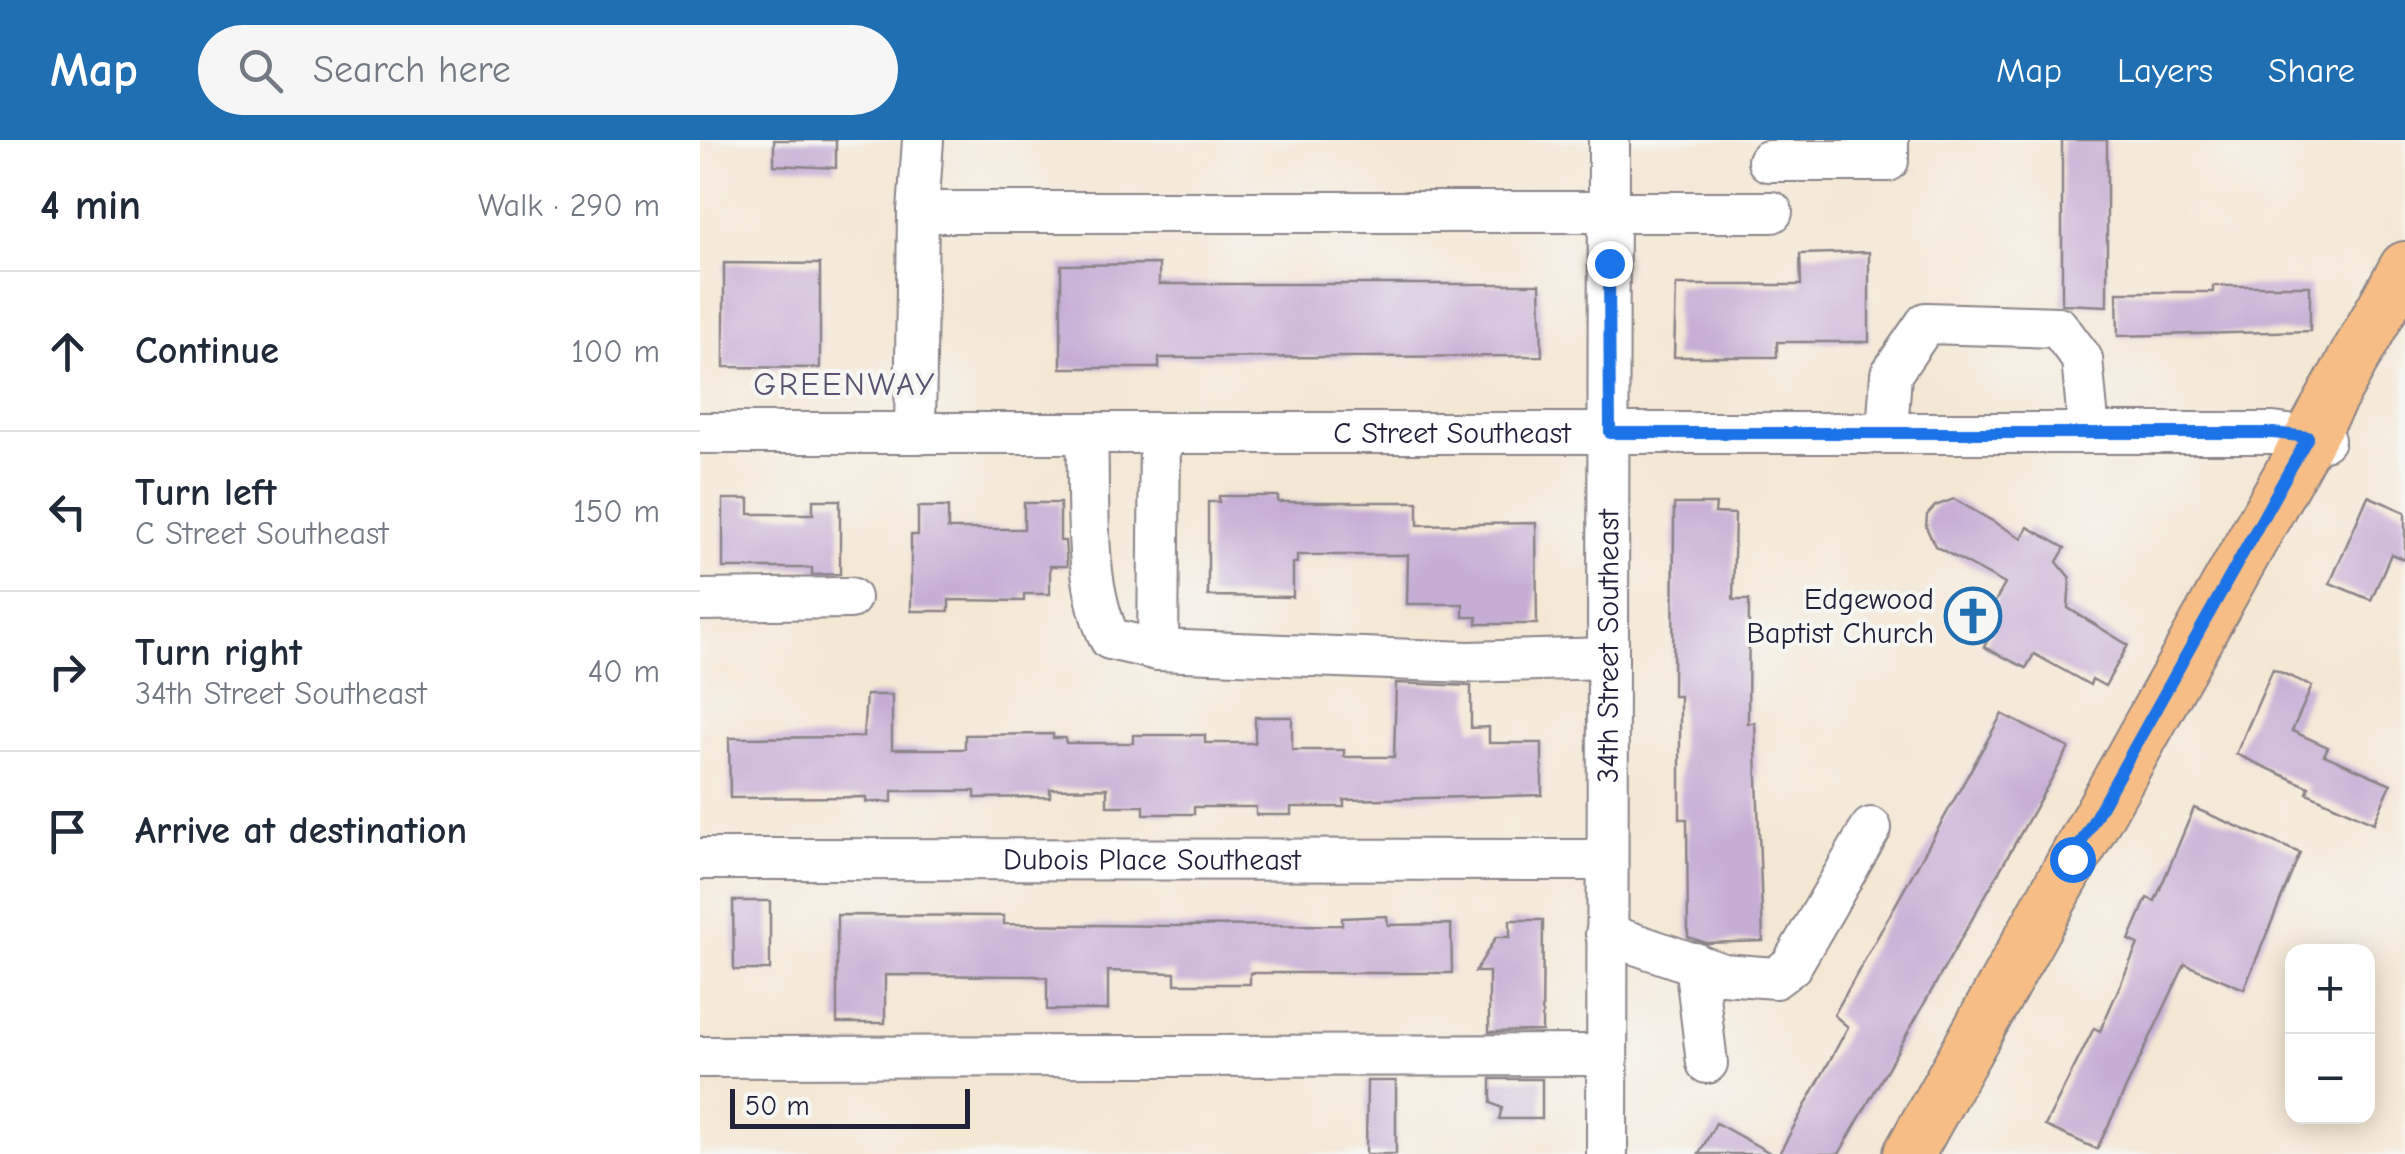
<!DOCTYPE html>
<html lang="en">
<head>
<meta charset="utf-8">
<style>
  :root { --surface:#fff; --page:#f6f6f7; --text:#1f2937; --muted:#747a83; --line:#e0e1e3; --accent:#1f6fb2 }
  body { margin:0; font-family:"Comic Neue",sans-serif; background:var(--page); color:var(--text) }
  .controls { position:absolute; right:30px; bottom:30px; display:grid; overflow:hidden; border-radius:20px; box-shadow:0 5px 25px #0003 }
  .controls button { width:90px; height:90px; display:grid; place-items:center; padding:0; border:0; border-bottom:2px solid var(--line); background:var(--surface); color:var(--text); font:50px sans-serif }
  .scale { position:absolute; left:30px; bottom:25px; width:240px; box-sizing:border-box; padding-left:10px; border:5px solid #22223b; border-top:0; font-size:28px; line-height:35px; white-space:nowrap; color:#22223b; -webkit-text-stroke:8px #f6f6f2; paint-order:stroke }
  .stop { position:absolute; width:30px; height:30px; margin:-22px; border:8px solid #1a73e8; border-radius:50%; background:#fff }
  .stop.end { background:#1a73e8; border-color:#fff; box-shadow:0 2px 10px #0008 }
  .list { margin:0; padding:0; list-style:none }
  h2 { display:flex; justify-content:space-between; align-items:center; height:130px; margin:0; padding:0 40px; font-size:42px }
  h2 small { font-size:32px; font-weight:400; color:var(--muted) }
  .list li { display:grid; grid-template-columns:65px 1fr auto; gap:30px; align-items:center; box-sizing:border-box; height:160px; padding:0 40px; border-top:2px solid var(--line) }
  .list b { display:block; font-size:38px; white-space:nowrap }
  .list p { margin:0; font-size:32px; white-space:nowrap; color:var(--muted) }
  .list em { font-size:32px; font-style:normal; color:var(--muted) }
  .icon { flex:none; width:55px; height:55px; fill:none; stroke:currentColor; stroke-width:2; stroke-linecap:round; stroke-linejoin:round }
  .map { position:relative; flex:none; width:1705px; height:1014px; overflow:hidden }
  header { display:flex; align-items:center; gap:60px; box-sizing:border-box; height:140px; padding:0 50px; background:var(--accent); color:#fff }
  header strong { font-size:48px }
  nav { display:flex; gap:55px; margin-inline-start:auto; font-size:35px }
  .search { width:700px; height:90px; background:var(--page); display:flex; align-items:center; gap:25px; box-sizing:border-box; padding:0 35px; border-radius:55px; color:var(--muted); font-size:38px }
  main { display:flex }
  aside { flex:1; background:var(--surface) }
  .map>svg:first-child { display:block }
  .building { fill:#c6add4 }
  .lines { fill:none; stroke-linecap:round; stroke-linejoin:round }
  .minor-casing { stroke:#8b8488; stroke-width:44 }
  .major-casing { stroke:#8b8488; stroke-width:54 }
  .minor { stroke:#fff; stroke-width:40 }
  .major { stroke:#f6be86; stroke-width:50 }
  .route { stroke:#1a73e8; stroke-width:12 }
  .labels { text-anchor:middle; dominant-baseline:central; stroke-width:8; stroke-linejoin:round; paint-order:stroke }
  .street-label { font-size:30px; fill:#22223b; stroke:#f6f6f2 }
  .poi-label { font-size:30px; fill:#22223b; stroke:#f6f6f2; text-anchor:end }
  .neighbourhood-label { font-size:32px; letter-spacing:2.5px; fill:#5b5371; stroke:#f6f6f2 }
</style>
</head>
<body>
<header>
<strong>Map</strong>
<div class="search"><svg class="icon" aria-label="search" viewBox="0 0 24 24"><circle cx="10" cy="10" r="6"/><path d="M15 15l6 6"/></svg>Search here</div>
<nav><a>Map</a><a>Layers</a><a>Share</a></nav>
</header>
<main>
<aside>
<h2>4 min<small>Walk · 290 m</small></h2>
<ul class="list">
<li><svg class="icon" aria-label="ahead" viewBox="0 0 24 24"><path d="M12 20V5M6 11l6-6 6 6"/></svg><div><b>Continue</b></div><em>100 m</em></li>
<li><svg class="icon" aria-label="left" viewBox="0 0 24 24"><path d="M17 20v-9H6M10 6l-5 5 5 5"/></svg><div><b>Turn left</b><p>C Street Southeast</p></div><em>150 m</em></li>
<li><svg class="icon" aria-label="right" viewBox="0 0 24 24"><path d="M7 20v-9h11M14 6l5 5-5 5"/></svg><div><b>Turn right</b><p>34th Street Southeast</p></div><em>40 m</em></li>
<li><svg class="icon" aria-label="arrive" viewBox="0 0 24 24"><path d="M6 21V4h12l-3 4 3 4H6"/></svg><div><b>Arrive at destination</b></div></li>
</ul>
</aside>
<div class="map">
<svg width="1705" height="1014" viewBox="0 0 1705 1014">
  <rect width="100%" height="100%" fill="#f6f6f2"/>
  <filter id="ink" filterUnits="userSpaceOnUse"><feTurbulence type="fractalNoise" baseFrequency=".01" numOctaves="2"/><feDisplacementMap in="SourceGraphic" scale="20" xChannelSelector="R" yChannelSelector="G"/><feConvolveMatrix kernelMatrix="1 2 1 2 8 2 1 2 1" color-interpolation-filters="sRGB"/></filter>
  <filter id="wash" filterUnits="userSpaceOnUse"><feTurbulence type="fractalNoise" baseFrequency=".0048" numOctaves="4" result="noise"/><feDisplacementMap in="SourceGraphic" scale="40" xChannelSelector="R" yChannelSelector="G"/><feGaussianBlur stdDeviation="2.25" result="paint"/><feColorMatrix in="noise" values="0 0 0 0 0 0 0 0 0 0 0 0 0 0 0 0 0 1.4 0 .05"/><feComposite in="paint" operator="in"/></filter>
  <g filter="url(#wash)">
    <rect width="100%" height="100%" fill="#f4e7d4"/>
    <g id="blocks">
      <g class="building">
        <path d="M74 0H136V28L74 25Z"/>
        <path d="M1362 0H1407V166L1362 164Z"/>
        <path d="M1169 112V202H1077V217H974L976 145H1101L1100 114Z"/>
        <path d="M24 123 120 124V228L24 227Z"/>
        <path d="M459 124V144H840L842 216 459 218V228H361V125Z"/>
        <path d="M1513 146H1610V191L1418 196 1417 152H1513Z"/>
        <path d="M519 356H578V362H718V385L836 383 837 484H777V477H763V464H707L708 415H597V423H593V457L508 456V362H519Z"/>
        <path d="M1668 356 1705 372V420L1691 414 1671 460 1630 443Z"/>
        <path d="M23 359H49V374H113V360H140V434L112 435V428H23Z"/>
        <path d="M1254 359 1322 398 1328 387 1365 408 1357 422 1370 438 1368 468 1428 505 1405 546 1392 539 1390 545 1334 514 1326 528 1284 507 1292 491 1282 485 1305 444 1235 406 1226 387 1227 375 1235 366Z"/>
        <path d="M324 363H360V401H365L367 426H350V454H324V461L249 460V471H211V395H218V367H248V389H324Z"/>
        <path d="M974 364H1016L1015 373 1035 374 1033 460H1049L1048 583H1055L1063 801 1006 803 988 797 987 679H980V556H973Z"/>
        <path d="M1573 529 1612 546 1592 591 1628 607 1624 615 1691 644 1674 683 1607 653 1609 647 1536 614Z"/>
        <path d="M696 543 771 546V588L789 587V603H842V655L644 660V667H591V675H556V667H494V674H444V666H407V648L350 649V657L275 658V651H192V662H166V657L30 658 29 598 163 597 166 555H192V609H265V595L353 594V598H365L366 603H433V595H505V603H555V577H592V610H644V617H694Z"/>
        <path d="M1302 574 1369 608 1139 1014H1079L1148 887 1134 875Z"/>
        <path d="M1494 668 1600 713 1544 849 1485 824 1397 1009 1345 986 1394 888 1400 891 1438 804 1429 800 1447 758 1455 761Z"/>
        <path d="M33 761H70V830H34Z"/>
        <path d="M137 775 304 776V784L474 786 642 785V778L687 776 688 785 751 784 752 833H550V844H475V833L408 831V870H347V838L335 836 185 835V883H137Z"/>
        <path d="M810 780H843L842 891 789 892V832H775L796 797H810Z"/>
        <path d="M791 939H842V979H799L802 968 791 963Z"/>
        <path d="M667 941H696V1014H666Z"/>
        <path d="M1016 983 1072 1014H999Z"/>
      </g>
    </g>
  </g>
  <g filter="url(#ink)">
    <use href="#blocks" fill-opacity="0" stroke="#8b8488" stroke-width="2.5"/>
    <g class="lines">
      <g class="minor-casing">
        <g id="minor">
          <path d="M1068 21H1188V0"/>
          <path d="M218 72H1072"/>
          <path id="s1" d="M0 293H1573L1624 300"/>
          <path d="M215 293 218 72 223 0"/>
          <path d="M387 293C390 358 382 440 410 499L458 510 768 522 908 518"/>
          <path d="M1187 293 1191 234 1226 183 1358 187 1382 219 1389 293"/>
          <path d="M0 460 150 458"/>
          <path d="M458 510 460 293"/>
          <path id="s2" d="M0 719 906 720"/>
          <path d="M906 794 1023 834 1075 838 1091 826 1171 688"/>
          <path d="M995 823 1007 923"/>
          <path d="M0 917 907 915"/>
          <path id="s3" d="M907 1014 909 0"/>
        </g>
      </g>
      <g class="major-casing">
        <path id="major" d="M1209 1014 1705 127"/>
      </g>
      <use href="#minor" class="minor"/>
      <use href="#major" class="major"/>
    </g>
  </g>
  <g class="lines" filter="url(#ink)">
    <path class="route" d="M909 123 910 293H1573L1608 297 1372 719"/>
  </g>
  <defs>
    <g id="church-ring" transform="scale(2.875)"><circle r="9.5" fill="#f6f6f2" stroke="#1f6fb2" stroke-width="1.5"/><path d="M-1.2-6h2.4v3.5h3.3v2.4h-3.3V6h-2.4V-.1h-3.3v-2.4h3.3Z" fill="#1f6fb2"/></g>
  </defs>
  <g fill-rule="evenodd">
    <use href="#church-ring" x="1273" y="476"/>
  </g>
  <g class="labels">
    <g class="street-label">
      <text stroke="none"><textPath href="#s1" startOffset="752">C Street Southeast</textPath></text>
      <text stroke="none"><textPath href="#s3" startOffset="508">34th Street Southeast</textPath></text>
      <text stroke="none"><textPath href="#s2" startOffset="452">Dubois Place Southeast</textPath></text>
    </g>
    <g class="poi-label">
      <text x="1234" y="459">Edgewood<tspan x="1234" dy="34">Baptist Church</tspan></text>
    </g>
    <g class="neighbourhood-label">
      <text x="145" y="244">GREENWAY</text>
    </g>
  </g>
</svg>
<div class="controls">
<button>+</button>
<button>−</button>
</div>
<div class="scale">50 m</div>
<div class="stop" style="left:1372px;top:719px"></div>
<div class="stop end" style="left:909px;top:123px"></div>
</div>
</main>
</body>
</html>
